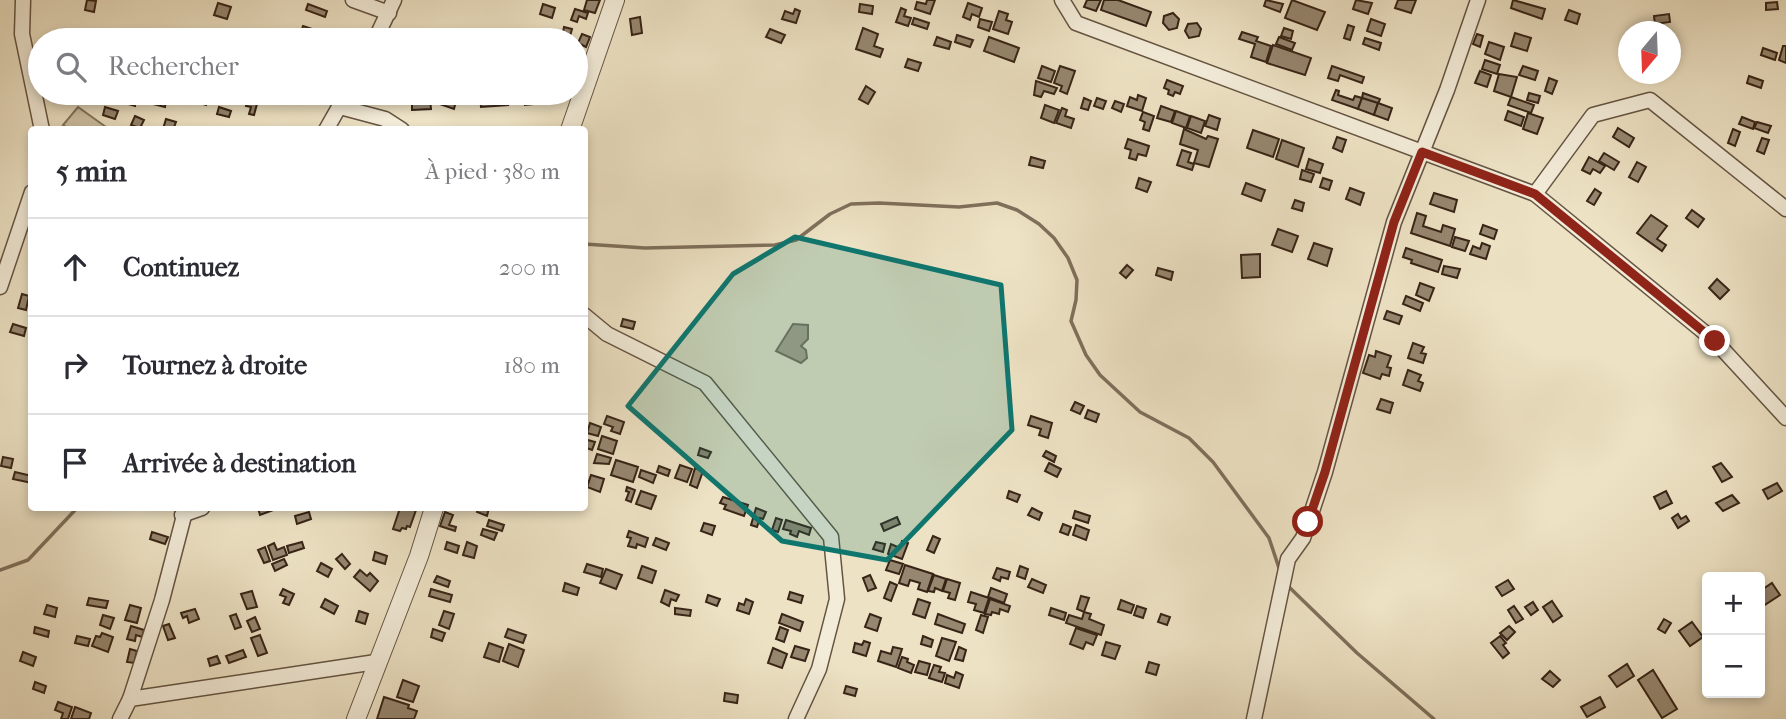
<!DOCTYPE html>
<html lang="fr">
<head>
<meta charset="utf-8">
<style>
  :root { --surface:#fff; --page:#f2f2f3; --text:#2b2b33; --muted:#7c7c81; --line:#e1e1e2 }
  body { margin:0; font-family:"IM FELL French Canon",serif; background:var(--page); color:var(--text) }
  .controls { position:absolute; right:21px; bottom:21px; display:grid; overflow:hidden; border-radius:7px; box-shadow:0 4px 10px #0003 }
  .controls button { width:63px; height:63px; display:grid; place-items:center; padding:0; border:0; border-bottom:2px solid var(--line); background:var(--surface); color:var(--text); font:35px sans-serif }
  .compass { position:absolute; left:1618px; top:21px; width:63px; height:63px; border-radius:50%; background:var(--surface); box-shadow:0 4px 10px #0003; rotate:199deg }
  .stop { position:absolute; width:21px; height:21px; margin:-16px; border:5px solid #8f2418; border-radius:50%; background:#fff }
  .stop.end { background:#8f2418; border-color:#fff; box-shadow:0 2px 7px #0008 }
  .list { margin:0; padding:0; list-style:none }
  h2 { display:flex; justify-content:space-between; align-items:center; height:91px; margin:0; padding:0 28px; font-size:30px }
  h2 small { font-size:23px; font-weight:400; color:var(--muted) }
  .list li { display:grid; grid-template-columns:46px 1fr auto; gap:21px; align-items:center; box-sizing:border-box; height:98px; padding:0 28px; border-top:2px solid var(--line) }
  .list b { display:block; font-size:26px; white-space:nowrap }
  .list em { font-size:23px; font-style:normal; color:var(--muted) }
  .icon { flex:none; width:38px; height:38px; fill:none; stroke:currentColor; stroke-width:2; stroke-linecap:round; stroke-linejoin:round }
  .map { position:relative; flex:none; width:1786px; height:719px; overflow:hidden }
  .search { position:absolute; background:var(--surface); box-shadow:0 4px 10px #0003; left:28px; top:28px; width:560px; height:77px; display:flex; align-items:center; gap:18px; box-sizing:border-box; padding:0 24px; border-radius:38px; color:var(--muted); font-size:26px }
  .panel { position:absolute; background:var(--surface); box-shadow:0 4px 10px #0003; left:28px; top:126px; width:560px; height:385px; border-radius:7px }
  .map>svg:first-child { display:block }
  .green { fill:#cec2a6; stroke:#83735e; stroke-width:2 }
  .water { fill:#afa189; stroke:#7f6f5b; stroke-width:2 }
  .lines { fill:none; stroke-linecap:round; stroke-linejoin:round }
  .stream { stroke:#7f6f5b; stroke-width:3.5 }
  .building { fill:#968770; stroke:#382416; stroke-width:2 }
  .minor-casing { stroke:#655442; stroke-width:17 }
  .tertiary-casing { stroke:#655442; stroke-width:20 }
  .minor { stroke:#f3ecd9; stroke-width:14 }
  .tertiary { stroke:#f3ecd9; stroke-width:18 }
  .route { stroke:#8f2418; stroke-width:9 }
  .marked { fill:#0f766e; fill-opacity:0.2; stroke:#0f766e; stroke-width:5; stroke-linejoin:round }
</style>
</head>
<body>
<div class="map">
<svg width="1786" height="719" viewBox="0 0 1786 719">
  <rect width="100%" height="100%" fill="#ede2c4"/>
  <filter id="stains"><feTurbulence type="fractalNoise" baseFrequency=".00286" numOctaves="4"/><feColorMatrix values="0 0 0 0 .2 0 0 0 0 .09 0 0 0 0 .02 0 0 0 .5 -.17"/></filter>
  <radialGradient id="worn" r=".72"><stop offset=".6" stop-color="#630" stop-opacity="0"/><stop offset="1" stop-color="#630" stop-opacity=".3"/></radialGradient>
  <path class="green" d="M78 107 106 127 105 129H70L63 125Z"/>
  <path class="water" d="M793 324 808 325V339L801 346 806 350 807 358 801 363 776 351Z"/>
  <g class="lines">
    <g class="stream">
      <path d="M584 244 645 248 775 245 796 240 830 214 851 204 879 203 959 207 997 203 1017 210 1039 224 1054 238 1068 258 1077 280 1076 300 1071 321 1086 355 1100 375 1140 412 1189 438 1213 462 1269 538 1280 571"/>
      <path d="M0 570 28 560 77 508"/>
      <path d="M1288 586 1357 653 1434 719"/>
    </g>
  </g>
  <g class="building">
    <path d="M87 0 96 1 94 12 85 10Z"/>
    <path d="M587 0H600L595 13 584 10Z"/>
    <path d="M927 0H935L930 14 915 9 917 2 926 4Z"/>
    <path d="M1087 0H1101L1096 11 1084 7Z"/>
    <path d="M1104 0H1118L1151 12 1146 26 1101 10Z"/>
    <path d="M1266 0 1283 4 1280 12 1264 6Z"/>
    <path d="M1292 0 1325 12 1317 30 1285 18Z"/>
    <path d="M1356 0 1372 3 1368 14 1353 9Z"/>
    <path d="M1398 0H1416L1411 13 1395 8Z"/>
    <path d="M1513 0 1545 9 1542 19 1511 8Z"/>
    <path d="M1777 2 1778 9 1766 10V3Z"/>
    <path d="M218 3 231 7 227 19 214 15Z"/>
    <path d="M968 3 982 8 979 17 972 14 970 20 963 17Z"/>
    <path d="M308 4 327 11 325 17 306 10Z"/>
    <path d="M543 4 555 8 552 18 540 14Z"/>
    <path d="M860 4 873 6 872 14 859 12Z"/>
    <path d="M901 8 906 10 904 16 911 18 908 26 896 22Z"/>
    <path d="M575 9 588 13 586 19 579 16 577 22 571 20Z"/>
    <path d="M795 9 800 11 796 23 782 19 785 11 793 14Z"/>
    <path d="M1569 10 1580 14 1577 24 1565 20Z"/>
    <path d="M999 11 1008 14 1006 20 1012 22 1008 34 993 29Z"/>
    <path d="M1173 13 1179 19 1177 28 1169 30 1163 23 1164 16Z"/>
    <path d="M1669 14 1670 22 1655 24 1654 16Z"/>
    <path d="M640 17 642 33 632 35 630 19Z"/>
    <path d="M914 18 929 23 927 29 912 24Z"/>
    <path d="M980 19 992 22 989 31 978 27Z"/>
    <path d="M1371 19 1385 24 1381 36 1367 31Z"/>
    <path d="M1197 23 1201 29 1199 36 1189 38 1185 31 1188 24Z"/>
    <path d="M1348 25 1354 27 1350 40 1344 38Z"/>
    <path d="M303 26 315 30 313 39 300 35Z"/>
    <path d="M564 27 572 29 569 40 562 38Z"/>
    <path d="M863 28 878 34 874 46 883 49 880 57 856 49Z"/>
    <path d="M1284 28 1293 31 1291 39 1281 36Z"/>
    <path d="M770 29 785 35 781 43 766 37Z"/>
    <path d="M1242 32 1258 37 1256 41 1271 46 1266 62 1251 57 1255 44 1239 39Z"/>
    <path d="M1515 33 1531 38 1527 51 1511 46Z"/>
    <path d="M582 34 590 37 586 47 578 43Z"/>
    <path d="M1477 34 1483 36 1480 47 1473 44Z"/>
    <path d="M957 35 973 40 970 47 955 42Z"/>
    <path d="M937 37 951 42 949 49 934 45Z"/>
    <path d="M989 37 1019 48 1014 62 984 51Z"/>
    <path d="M1279 37 1295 43 1292 50 1276 44Z"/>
    <path d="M1365 38 1381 43 1379 50 1363 44Z"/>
    <path d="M1489 42 1504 47 1500 60 1485 54Z"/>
    <path d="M1273 45 1311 58 1305 75 1267 63Z"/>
    <path d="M1783 46H1786V63L1779 60Z"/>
    <path d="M1763 48 1777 53 1775 60 1761 55Z"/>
    <path d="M908 59 921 63 918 71 905 67Z"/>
    <path d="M1485 60 1500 65 1497 74 1482 69Z"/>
    <path d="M1042 66 1055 71 1051 82 1038 78Z"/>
    <path d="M1060 66 1075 71 1067 94 1060 91 1062 86 1054 83Z"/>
    <path d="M1332 66 1364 77 1362 83 1340 75 1338 81 1328 78Z"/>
    <path d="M1523 66 1538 71 1535 80 1519 75Z"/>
    <path d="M1480 71 1491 75 1487 87 1475 83Z"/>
    <path d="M1499 74 1517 77 1511 97 1494 91Z"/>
    <path d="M1749 76 1763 81 1761 88 1747 83Z"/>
    <path d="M1549 78 1557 81 1552 94 1545 91Z"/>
    <path d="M1167 80 1183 86 1180 94 1175 92 1173 96 1168 94 1169 90 1164 88Z"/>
    <path d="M1036 81 1057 88 1054 94 1044 91 1041 97 1034 95Z"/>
    <path d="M866 86 875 92 868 104 859 99Z"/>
    <path d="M1336 90 1339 91 1338 95 1353 100 1355 96 1362 98 1358 109 1332 100Z"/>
    <path d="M119 93H135V106L118 101Z"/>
    <path d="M154 93 166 99 165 107 153 104Z"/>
    <path d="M199 93H215L213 99 208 97 206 105 197 102Z"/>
    <path d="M524 93H533V96L542 95 543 103 525 105Z"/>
    <path d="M1363 93 1380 99 1378 104 1362 98Z"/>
    <path d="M1529 93 1540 96 1538 103 1527 100Z"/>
    <path d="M439 95 456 101 454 109 437 103Z"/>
    <path d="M1138 95 1146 98 1142 111 1127 106 1130 97 1137 100Z"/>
    <path d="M507 96 508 105 481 107 480 98Z"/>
    <path d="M1511 97 1534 105 1531 113 1508 105Z"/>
    <path d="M1084 98 1091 101 1088 110 1081 108Z"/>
    <path d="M1097 98 1106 101 1103 109 1094 106Z"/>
    <path d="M1362 98 1378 103 1374 115 1358 109Z"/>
    <path d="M412 99H430L431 109 412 110Z"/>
    <path d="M247 101 257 104 254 115 249 114 251 107 246 106Z"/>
    <path d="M1115 101 1124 104 1121 112 1112 108Z"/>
    <path d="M1378 103 1392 108 1388 120 1374 115Z"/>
    <path d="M1045 105 1059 110 1054 123 1041 118Z"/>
    <path d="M1161 106 1175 111 1171 122 1157 118Z"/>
    <path d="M105 107 118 111 115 119 103 115Z"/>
    <path d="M219 107 231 111 229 117 217 114Z"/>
    <path d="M1062 108 1067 110 1065 116 1074 119 1071 128 1056 123Z"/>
    <path d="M1176 111 1190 116 1186 128 1172 123Z"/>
    <path d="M1508 111 1524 117 1521 126 1505 120Z"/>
    <path d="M1143 112 1154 116 1149 131 1143 129 1145 122 1140 120Z"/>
    <path d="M1528 113 1543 118 1537 134 1523 129Z"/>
    <path d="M1209 115 1220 119 1217 130 1205 126Z"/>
    <path d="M135 116 144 120 140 128 131 125Z"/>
    <path d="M1191 116 1205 121 1201 133 1187 128Z"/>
    <path d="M1742 117 1755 122 1753 129 1739 124Z"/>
    <path d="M166 119 176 122 173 130 163 129Z"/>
    <path d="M1757 122 1771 126 1768 133 1754 128Z"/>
    <path d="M1618 128 1634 138 1629 147 1613 137Z"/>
    <path d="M1184 129 1206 139 1208 136 1218 139 1209 167 1194 163 1198 150 1180 144Z"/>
    <path d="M1733 129 1740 132 1735 146 1728 143Z"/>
    <path d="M1253 130 1279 139 1273 157 1247 148Z"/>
    <path d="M1337 137 1346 140 1342 152 1333 148Z"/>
    <path d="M1762 138 1769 140 1764 154 1757 151Z"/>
    <path d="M1128 139 1149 146 1146 156 1138 154 1136 160 1129 158 1131 150 1125 148Z"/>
    <path d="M1282 140 1304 148 1298 167 1276 159Z"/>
    <path d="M1182 150 1191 153 1188 162 1194 164 1192 170 1177 165Z"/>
    <path d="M1604 153 1619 162 1614 170 1599 161Z"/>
    <path d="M1031 157 1045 161 1043 168 1029 165Z"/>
    <path d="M1589 157 1605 166 1600 173 1593 169 1590 174 1582 170Z"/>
    <path d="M1309 159 1323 164 1320 173 1306 169Z"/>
    <path d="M1637 162 1646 167 1638 182 1629 177Z"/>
    <path d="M1302 170 1314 174 1311 182 1300 179Z"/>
    <path d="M1139 178 1151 182 1147 192 1136 188Z"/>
    <path d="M1323 178 1332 181 1329 190 1320 187Z"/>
    <path d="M1246 183 1265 190 1261 201 1242 194Z"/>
    <path d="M1350 188 1364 193 1360 205 1346 199Z"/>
    <path d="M1595 189 1601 193 1594 205 1587 201Z"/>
    <path d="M1434 193 1457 200 1454 212 1430 204Z"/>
    <path d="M1295 200 1304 203 1302 211 1292 208Z"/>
    <path d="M1692 210 1704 219 1698 227 1686 218Z"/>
    <path d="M1417 213 1426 216 1423 226 1441 232 1443 225 1455 229 1450 246 1411 233Z"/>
    <path d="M1651 215 1667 226 1657 239 1666 245 1662 251 1637 233Z"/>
    <path d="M1483 225 1497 230 1494 239 1480 234Z"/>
    <path d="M1278 229 1298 236 1292 252 1272 245Z"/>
    <path d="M1455 237 1469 241 1465 251 1452 247Z"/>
    <path d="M1314 243 1332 249 1327 266 1308 259Z"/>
    <path d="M1482 243 1490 246 1486 259 1470 254 1473 246 1480 249Z"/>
    <path d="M1406 248 1442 260 1438 272 1411 263 1412 260 1403 257Z"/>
    <path d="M1260 254V277L1242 278 1241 255Z"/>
    <path d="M1127 265 1133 270 1126 278 1120 273Z"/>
    <path d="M1444 266 1460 269 1457 278 1442 274Z"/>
    <path d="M1158 268 1173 272 1171 280 1156 275Z"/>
    <path d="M1717 279 1729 290 1720 299 1709 288Z"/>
    <path d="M1420 283 1434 288 1429 301 1416 295Z"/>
    <path d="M22 294 29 296 26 310 18 308Z"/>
    <path d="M1406 296 1423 303 1420 311 1403 304Z"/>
    <path d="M1387 311 1402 316 1399 324 1384 319Z"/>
    <path d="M623 319 635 322 633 329 621 326Z"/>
    <path d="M13 324 26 328 24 336 10 332Z"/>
    <path d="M1413 343 1424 347 1421 353 1426 354 1423 363 1408 358Z"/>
    <path d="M1376 351 1391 356 1387 367 1391 368 1389 376 1382 374 1380 379 1363 373 1369 355 1375 357Z"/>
    <path d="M1408 370 1421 375 1418 381 1423 383 1420 391 1403 385Z"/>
    <path d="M1381 399 1393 403 1390 413 1377 409Z"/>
    <path d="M1075 402 1084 406 1080 414 1071 410Z"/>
    <path d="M1088 410 1099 414 1096 422 1085 418Z"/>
    <path d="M607 416 624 422 620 434 611 431 613 427 604 424Z"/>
    <path d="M1031 416 1052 423 1048 438 1039 435 1041 429 1028 425Z"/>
    <path d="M590 423 601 427 598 436 587 433Z"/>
    <path d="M602 436 617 441 613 454 598 449Z"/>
    <path d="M584 439 595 442 592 450 584 447Z"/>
    <path d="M700 448 711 452 708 458 698 455Z"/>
    <path d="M1046 451 1056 456 1054 462 1043 456Z"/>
    <path d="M597 454 611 458 609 464 594 463Z"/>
    <path d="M3 457 13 459 11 468 1 466Z"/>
    <path d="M616 460 638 467 633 482 611 475Z"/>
    <path d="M1049 463 1061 469 1057 477 1045 471Z"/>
    <path d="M1721 463 1732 477 1722 482 1713 467Z"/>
    <path d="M680 465 692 469 687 482 675 478Z"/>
    <path d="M659 466 670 470 668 476 657 472Z"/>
    <path d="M695 468 703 471 697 488 690 485Z"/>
    <path d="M641 470 656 475 653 483 639 477Z"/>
    <path d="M15 472 32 476V483L13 479Z"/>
    <path d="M591 475 604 479 600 492 587 487Z"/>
    <path d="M1777 483 1782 491 1768 499 1763 490Z"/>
    <path d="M627 487 635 490 631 502 626 500 629 492 626 491Z"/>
    <path d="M641 491 656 496 651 509 636 504Z"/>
    <path d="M1009 491 1020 495 1017 502 1007 498Z"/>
    <path d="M1666 491 1672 503 1660 509 1654 497Z"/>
    <path d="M1732 495 1739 503 1723 511 1716 503Z"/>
    <path d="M723 497 748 505 744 516 724 509 726 505 720 503Z"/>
    <path d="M258 508H276V509L260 515Z"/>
    <path d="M400 508H414L416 510 410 527 407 526 406 529 402 528 400 531 393 529Z"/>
    <path d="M472 508H489L487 516 477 512 478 509Z"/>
    <path d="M756 508 766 512 763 519 760 518 757 527 751 525Z"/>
    <path d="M1032 508 1042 513 1039 520 1028 515Z"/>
    <path d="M1075 511 1090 516 1088 523 1073 518Z"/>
    <path d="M309 512 311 519 297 524 295 516Z"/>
    <path d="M445 512 453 515 449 525 456 527 455 531 440 526Z"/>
    <path d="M1678 514 1681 519 1686 516 1689 521 1678 528 1672 518Z"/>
    <path d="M897 517 900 524 884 531 881 524Z"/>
    <path d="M776 518 782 520 778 532 772 530Z"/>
    <path d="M489 520 504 525 502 531 487 526Z"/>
    <path d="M786 520 811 528 809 535 799 531 797 537 790 534 791 531 783 529Z"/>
    <path d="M704 523 715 526 712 535 701 531Z"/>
    <path d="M1063 524 1071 527 1068 535 1060 532Z"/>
    <path d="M1076 525 1089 530 1086 540 1073 535Z"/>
    <path d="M483 529 497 533 494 540 481 535Z"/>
    <path d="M629 531 648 538 645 547 637 544 636 548 628 546 631 538 627 537Z"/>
    <path d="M152 532 168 537 165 544 150 539Z"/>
    <path d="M933 536 940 539 934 553 927 550Z"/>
    <path d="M656 538 669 543 666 550 653 545Z"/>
    <path d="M902 541 908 543 902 559 888 554 891 544 900 548Z"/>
    <path d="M302 542 304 548 289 553 287 546Z"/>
    <path d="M447 542 459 546 457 553 445 549Z"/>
    <path d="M467 542 477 546 474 558 463 555Z"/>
    <path d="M876 542 885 544 883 552 873 549Z"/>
    <path d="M274 543 277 550 284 547 287 555 273 560 268 546Z"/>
    <path d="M265 547 270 561 264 563 258 550Z"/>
    <path d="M375 552 387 556 385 564 373 560Z"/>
    <path d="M342 554 350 564 345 569 336 559Z"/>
    <path d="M284 559 287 565 275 571 272 564Z"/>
    <path d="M890 560 903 564 899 574 886 570Z"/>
    <path d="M321 563 332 569 328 577 317 571Z"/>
    <path d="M587 564 603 569 601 577 584 572Z"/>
    <path d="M905 565 933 574 927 592 918 589 920 583 910 580 908 586 899 583Z"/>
    <path d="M642 566 656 571 652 583 638 578Z"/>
    <path d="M1020 566 1028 569 1025 579 1017 576Z"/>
    <path d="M997 568 1010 572 1008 579 1001 577 1000 581 993 578Z"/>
    <path d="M606 569 622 575 616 589 600 583Z"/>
    <path d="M360 570 367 576 370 573 378 581 370 591 354 577Z"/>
    <path d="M870 575 876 588 868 591 863 578Z"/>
    <path d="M934 575 946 579 942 591 935 588 934 592 928 591Z"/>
    <path d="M437 576 450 581 448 587 434 582Z"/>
    <path d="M947 579 960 583 955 600 948 598 950 593 943 591Z"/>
    <path d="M1032 579 1046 585 1043 593 1028 587Z"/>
    <path d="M1508 580 1514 589 1502 596 1496 587Z"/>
    <path d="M890 582 897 585 891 601 884 598Z"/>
    <path d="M565 583 579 588 577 595 563 591Z"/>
    <path d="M1772 583 1780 595 1763 606 1760 601V591Z"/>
    <path d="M991 588 1007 594 1004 603 988 597Z"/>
    <path d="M283 589 294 594 289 605 283 603 286 597 280 595Z"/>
    <path d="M431 589 452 595 450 602 429 596Z"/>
    <path d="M665 590 679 595 676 601 671 599 669 606 661 602Z"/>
    <path d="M252 591 257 607 247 609 241 594Z"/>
    <path d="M790 592 803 596 801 603 788 599Z"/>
    <path d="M971 592 989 598 984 613 974 610 976 604 968 602Z"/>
    <path d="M708 595 720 599 717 606 706 602Z"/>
    <path d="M1081 596 1089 598 1084 612 1077 609Z"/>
    <path d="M89 598 108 601 106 608 87 605Z"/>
    <path d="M325 599 338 606 334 614 321 607Z"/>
    <path d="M746 599 753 602 749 614 737 610 739 603 744 605Z"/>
    <path d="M918 599 930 603 925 618 913 614Z"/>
    <path d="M990 599 1010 606 1008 612 1000 609 999 614 992 612 991 615 985 614Z"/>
    <path d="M1121 600 1134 605 1131 613 1118 609Z"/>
    <path d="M1552 601 1562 616 1553 622 1543 607Z"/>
    <path d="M1533 602 1538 610 1531 615 1525 607Z"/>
    <path d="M47 605 57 608 55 617 44 614Z"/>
    <path d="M130 605 141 608 137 623 125 620Z"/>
    <path d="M1137 606 1146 609 1143 618 1134 615Z"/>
    <path d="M1514 606 1523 619 1516 623 1508 610Z"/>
    <path d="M675 608 691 610 690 616 675 614Z"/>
    <path d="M1051 608 1066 613 1064 620 1049 615Z"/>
    <path d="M195 609 199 619 189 623 187 616 183 618 181 613Z"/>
    <path d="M359 611 368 614 365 624 356 621Z"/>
    <path d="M444 611 454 614 449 629 439 625Z"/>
    <path d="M1084 612 1091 614 1089 619 1104 625 1101 635 1066 623 1069 615 1082 619Z"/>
    <path d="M236 614 241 627 235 629 230 616Z"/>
    <path d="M782 614 803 622 800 631 779 623Z"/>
    <path d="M870 614 881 618 877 631 865 627Z"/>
    <path d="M938 614 965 624 962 633 935 624Z"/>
    <path d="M1161 614 1170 617 1167 625 1158 622Z"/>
    <path d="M103 615 114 618 110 629 100 625Z"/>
    <path d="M981 615 988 617 983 633 976 630Z"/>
    <path d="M255 617 260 629 252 632 247 621Z"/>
    <path d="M1664 619 1671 623 1665 633 1658 629Z"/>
    <path d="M1692 622 1703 637 1690 646 1679 631Z"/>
    <path d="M169 624 175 638 168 640 163 626Z"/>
    <path d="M131 626 144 630 142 637 136 635 135 641 127 639Z"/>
    <path d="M1509 626 1515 632 1507 640 1500 633Z"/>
    <path d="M35 627 49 631 48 637 34 633Z"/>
    <path d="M780 627 788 630 784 642 776 639Z"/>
    <path d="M1076 628 1097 635 1093 645 1086 642 1083 649 1070 644Z"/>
    <path d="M433 629 445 633 442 641 431 637Z"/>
    <path d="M508 629 526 635 523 643 505 637Z"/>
    <path d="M102 633 113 637 108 652 92 646 96 636 100 637Z"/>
    <path d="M260 635 267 653 258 656 251 638Z"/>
    <path d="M77 636 90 639 88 646 75 643Z"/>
    <path d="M923 636 933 640 931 647 921 644Z"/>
    <path d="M1500 636 1506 643 1503 645 1509 653 1503 658 1491 643Z"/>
    <path d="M942 638 956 642 949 661 936 656Z"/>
    <path d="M864 641 870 643 866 656 853 652 855 643 862 645Z"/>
    <path d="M1106 642 1120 646 1115 659 1102 655Z"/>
    <path d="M489 643 503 648 499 662 484 657Z"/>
    <path d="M509 644 524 650 518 667 503 661Z"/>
    <path d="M795 646 809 650 805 661 791 657Z"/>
    <path d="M893 647 902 649 896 667 878 661 881 651 891 654Z"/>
    <path d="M959 647 966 650 963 661 955 659Z"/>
    <path d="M773 648 787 654 782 668 768 663Z"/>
    <path d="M130 649 137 651 134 663 127 662Z"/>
    <path d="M243 650 246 657 229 663 226 656Z"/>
    <path d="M23 652 36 657 33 666 20 661Z"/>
    <path d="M217 656 220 663 210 666 208 659Z"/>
    <path d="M902 657 908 659 907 662 914 665 911 673 898 668Z"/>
    <path d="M919 661 930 664 927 675 915 672Z"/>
    <path d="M1149 662 1159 665 1156 675 1146 672Z"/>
    <path d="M1627 664 1634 676 1617 687 1609 676Z"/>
    <path d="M934 665 941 667 939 672 945 673 942 682 929 678Z"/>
    <path d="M1653 670 1677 709 1662 718 1638 680Z"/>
    <path d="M1550 671 1560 680 1553 687 1542 679Z"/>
    <path d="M956 672 963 675 959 688 945 683 947 675 954 678Z"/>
    <path d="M403 680 419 686 413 702 397 697Z"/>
    <path d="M35 682 46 686 44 693 33 689Z"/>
    <path d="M846 686 857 689 855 696 844 693Z"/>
    <path d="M725 693 738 695 737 703 724 701Z"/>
    <path d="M384 697 409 705 408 708 417 711 414 719H377Z"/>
    <path d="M1600 697 1605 707 1587 717 1581 707Z"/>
    <path d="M58 702 72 707 68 719H61L63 713 55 710Z"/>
    <path d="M75 707 91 713 89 719H71Z"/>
  </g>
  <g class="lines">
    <g class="minor-casing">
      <g id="minor">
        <path d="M23 0 22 34 42 130"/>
        <path d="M353 0 389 13"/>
        <path d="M1062 0 1076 23 1535 194 1715 341 1786 418"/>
        <path d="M375 40 394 0"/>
        <path d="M340 107 385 119 402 130"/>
        <path d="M326 130 347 93"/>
        <path d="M1535 194 1593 115 1650 100 1786 209"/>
        <path d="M0 287 32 192"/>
        <path d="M584 315 607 334 705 383 831 537 837 599 819 669 796 719"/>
        <path d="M182 515 202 508"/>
        <path d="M130 699 162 600 186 508"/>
        <path d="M120 719 130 699 376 662"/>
        <path d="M1254 719 1288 559 1303 538 1325 472 1394 222 1447 90 1478 0"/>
      </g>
    </g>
    <g class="tertiary-casing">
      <g id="tertiary">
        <path d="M570 130 615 0"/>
        <path d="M356 719 419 556 434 508"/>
      </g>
    </g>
    <use href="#minor" class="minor"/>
    <use href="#tertiary" class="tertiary"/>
  </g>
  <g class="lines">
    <path class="route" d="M1308 522 1325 472 1394 222 1422 152 1535 194 1715 341"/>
  </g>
  <path class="marked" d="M795 237 1001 285 1012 430 887 560 782 541 628 406 733 274Z"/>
  <rect width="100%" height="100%" filter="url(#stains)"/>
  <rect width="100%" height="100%" fill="url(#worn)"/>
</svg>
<div class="controls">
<button>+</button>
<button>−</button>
</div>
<svg class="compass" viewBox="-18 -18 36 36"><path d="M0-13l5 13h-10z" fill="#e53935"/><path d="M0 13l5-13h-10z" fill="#7c7c81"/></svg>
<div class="stop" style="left:1308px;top:522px"></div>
<div class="stop end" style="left:1715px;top:341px"></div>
<div class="search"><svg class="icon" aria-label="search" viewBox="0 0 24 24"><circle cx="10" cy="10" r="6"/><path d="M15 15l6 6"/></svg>Rechercher</div>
<section class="panel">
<h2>5 min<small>À pied · 380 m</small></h2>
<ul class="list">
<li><svg class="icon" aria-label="ahead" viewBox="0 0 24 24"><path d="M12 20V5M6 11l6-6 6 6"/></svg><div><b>Continuez</b></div><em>200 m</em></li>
<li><svg class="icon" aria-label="right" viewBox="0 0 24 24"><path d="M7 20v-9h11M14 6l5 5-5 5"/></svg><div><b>Tournez à droite</b></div><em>180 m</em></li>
<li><svg class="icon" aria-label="arrive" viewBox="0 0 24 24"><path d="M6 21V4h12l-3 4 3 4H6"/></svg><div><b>Arrivée à destination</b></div></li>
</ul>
</section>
</div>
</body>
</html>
